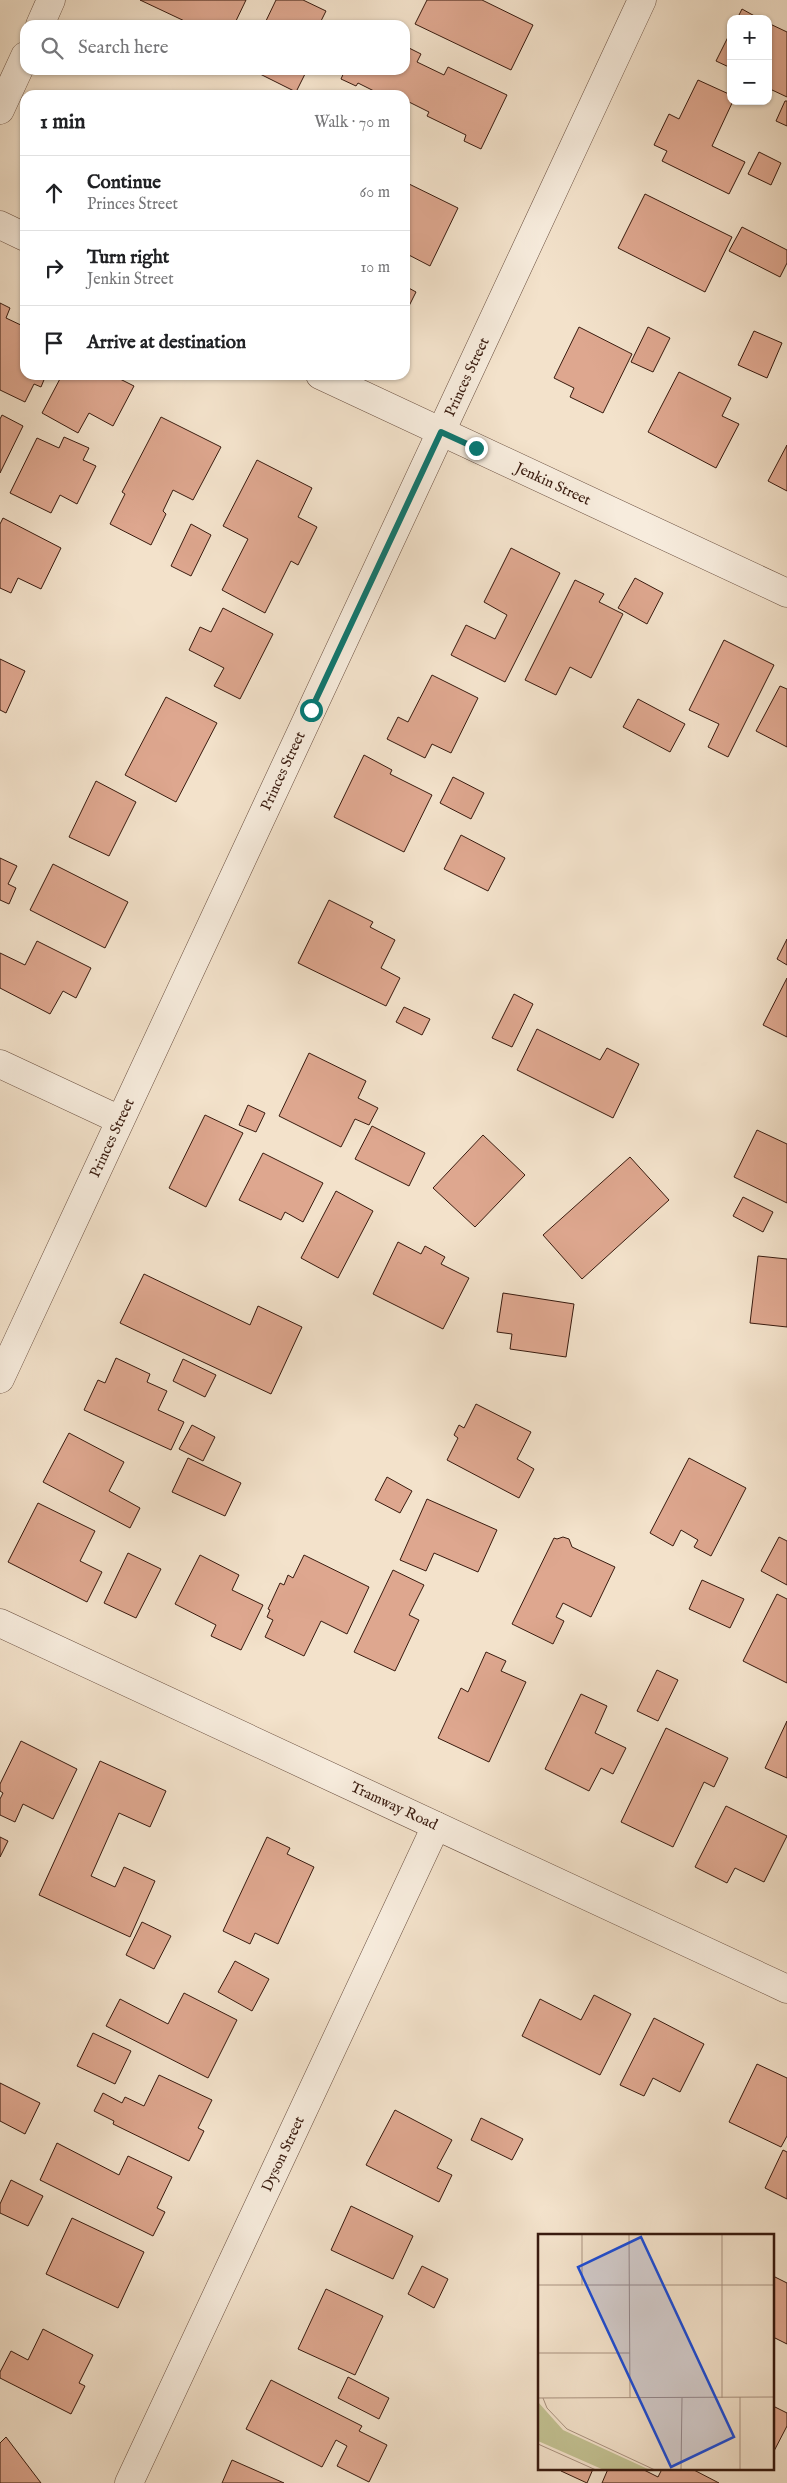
<!DOCTYPE html>
<html lang="en">
<head>
<meta charset="utf-8">
<style>
  :root { --surface:#fff; --page:#f2f2f2; --text:#202124; --muted:#757577; --line:#e0e0e0 }
  body { margin:0; font-family:"IM FELL English",serif; background:var(--page); color:var(--text) }
  .controls { position:absolute; right:15px; top:15px; display:grid; overflow:hidden; border-radius:10px; box-shadow:0 1px 4px #0004 }
  .controls button { width:45px; height:45px; display:grid; place-items:center; padding:0; border:0; border-bottom:1px solid var(--line); background:var(--surface); color:var(--text); font:25px sans-serif }
  .stop { position:absolute; width:15px; height:15px; margin:-11px; border:4px solid #0f766e; border-radius:50%; background:#fff }
  .stop.end { background:#0f766e; border-color:#fff; box-shadow:0 1px 5px #0008 }
  .list { margin:0; padding:0; list-style:none }
  h2 { display:flex; justify-content:space-between; align-items:center; height:65px; margin:0; padding:0 20px; font-size:21px }
  h2 small { font-size:16px; font-weight:400; color:var(--muted) }
  .list li { display:grid; grid-template-columns:32px 1fr auto; gap:15px; align-items:center; box-sizing:border-box; height:75px; padding:0 20px; border-top:1px solid var(--line) }
  .list b { display:block; font-size:19px; white-space:nowrap }
  .list p { margin:0; font-size:16px; white-space:nowrap; color:var(--muted) }
  .list em { font-size:16px; font-style:normal; color:var(--muted) }
  .icon { flex:none; width:28px; height:28px; fill:none; stroke:currentColor; stroke-width:2; stroke-linecap:round; stroke-linejoin:round }
  .map { position:relative; flex:none; width:787px; height:2483px; overflow:hidden }
  .search { position:absolute; background:var(--surface); box-shadow:0 1px 4px #0004; left:20px; top:20px; width:390px; height:55px; display:flex; align-items:center; gap:12px; box-sizing:border-box; padding:0 18px; border-radius:15px; color:var(--muted); font-size:19px }
  .panel { position:absolute; background:var(--surface); box-shadow:0 1px 4px #0004; left:20px; top:90px; width:390px; height:290px; border-radius:15px }
  .map>svg:first-child { display:block }
  .building { fill:#dea78f; stroke:#391b0f }
  .lines { fill:none; stroke-linecap:round; stroke-linejoin:round }
  .minor-casing { stroke:#684d3e; stroke-width:29 }
  .minor { stroke:#f7ecdd; stroke-width:28 }
  .route { stroke:#0f766e; stroke-width:6 }
  .labels { text-anchor:middle; dominant-baseline:central; stroke-width:4; stroke-linejoin:round; paint-order:stroke }
  .street-label { font-size:15px; fill:#391b0f; stroke:#f7ecdd }
  .inset-road { fill:none; stroke:#a99280; stroke-width:1 }
  .view { fill:#1d4ed8; fill-opacity:0.15; stroke:#1d4ed8; stroke-width:2.5 }
  .inset-edge { fill:none; stroke:#391b0f; stroke-width:2.5 }
</style>
</head>
<body>
<div class="map">
<svg width="787" height="2483" viewBox="0 0 787 2483">
  <rect width="100%" height="100%" fill="#f3e2cb"/>
  <filter id="stains"><feTurbulence type="fractalNoise" baseFrequency=".004" numOctaves="4"/><feColorMatrix values="0 0 0 0 .2 0 0 0 0 .09 0 0 0 0 .02 0 0 0 .5 -.17"/></filter>
  <radialGradient id="worn" r=".72"><stop offset=".6" stop-color="#630" stop-opacity="0"/><stop offset="1" stop-color="#630" stop-opacity=".3"/></radialGradient>
  <g class="building">
    <path d="M140 0H246L234 25H193Z"/>
    <path d="M276 0H303L326 11 319 25H264Z"/>
    <path d="M427 0H482L533 25 511 70 415 24Z"/>
    <path d="M742 9 760 19H737Z"/>
    <path d="M768 23 787 32V97L770 89 768 92Z"/>
    <path d="M731 31V68L716 61Z"/>
    <path d="M405 46 421 54 417 62 444 75 448 67 507 95 481 149 464 141 466 135 427 116 429 112 405 100V95H382L358 83 356 86 341 79 345 70H405Z"/>
    <path d="M252 70H307L296 92Z"/>
    <path d="M698 80 731 95V101H733L712 146 745 162 729 194 662 161 667 151 654 145 669 114 679 119Z"/>
    <path d="M785 101H787V126L776 121Z"/>
    <path d="M759 152 781 163 771 185 748 174Z"/>
    <path d="M405 182 458 208 430 266 405 253Z"/>
    <path d="M645 194 732 237 705 292 618 248Z"/>
    <path d="M742 227 787 250V263L780 277 729 251Z"/>
    <path d="M405 286 416 292 405 314Z"/>
    <path d="M0 303 10 308 6 318 25 327V375H46L41 387 34 384 25 402 0 390Z"/>
    <path d="M579 327 632 354 603 413 570 397 574 388 554 378Z"/>
    <path d="M648 327 670 338 653 372 631 362Z"/>
    <path d="M754 331 782 343 767 378 738 365Z"/>
    <path d="M679 372 731 398 722 416 739 424 716 468 648 432Z"/>
    <path d="M62 375H112L134 386 113 426 89 413 78 433 42 413Z"/>
    <path d="M2 415 23 426 0 473V419Z"/>
    <path d="M161 417 221 447 193 500 173 490 163 511 166 514 151 545 110 524 125 494 122 492Z"/>
    <path d="M64 437 89 448 83 460 96 466 77 504 60 495 51 513 10 493 37 438 59 448Z"/>
    <path d="M787 445V491L768 481Z"/>
    <path d="M257 460 312 488 298 517 317 527 298 565 291 561 265 613 222 590 248 539 223 526Z"/>
    <path d="M3 518 61 548 41 589 18 578 11 593 0 588V524Z"/>
    <path d="M191 524 211 535 191 576 171 566Z"/>
    <path d="M511 548 560 573 505 682 451 655 466 625 495 639 507 615 484 602Z"/>
    <path d="M635 578 663 593 647 624 618 608Z"/>
    <path d="M575 580 604 594 599 602 623 614 591 678 570 667 556 695 525 680Z"/>
    <path d="M223 608 273 634 240 699 214 686 224 668 189 650 200 627 211 632Z"/>
    <path d="M724 640 774 665 728 757 708 747 719 724 689 710Z"/>
    <path d="M0 659 25 671 6 713 0 710Z"/>
    <path d="M432 675 478 698 451 753 432 744 425 758 387 739 398 717 408 722Z"/>
    <path d="M780 686 787 689V747L756 731Z"/>
    <path d="M166 697 217 723 176 802 125 775Z"/>
    <path d="M638 699 685 724 670 752 623 727Z"/>
    <path d="M364 755 392 770 390 774 432 795 404 852 334 817Z"/>
    <path d="M453 777 484 793 471 819 440 803Z"/>
    <path d="M96 781 136 802 109 856 69 837Z"/>
    <path d="M461 835 505 858 488 891 444 869Z"/>
    <path d="M0 858 17 866 8 884 16 888 9 904 0 900Z"/>
    <path d="M53 864 128 902 105 948 30 910Z"/>
    <path d="M329 900 373 922 370 927 395 940 381 968 400 978 386 1006 298 963Z"/>
    <path d="M787 939V965L777 959Z"/>
    <path d="M37 941 91 968 76 998 63 991 50 1014 0 988V953L25 965Z"/>
    <path d="M787 978V1037L763 1025Z"/>
    <path d="M514 994 533 1004 512 1047 492 1038Z"/>
    <path d="M404 1007 430 1019 422 1035 396 1022Z"/>
    <path d="M537 1029 600 1060 607 1048 639 1064 613 1118 517 1070Z"/>
    <path d="M309 1053 366 1081 358 1098 378 1108 369 1125 355 1119 341 1147 279 1116Z"/>
    <path d="M248 1105 265 1113 256 1132 239 1125Z"/>
    <path d="M205 1115 243 1133 206 1207 169 1188Z"/>
    <path d="M372 1126 425 1153 409 1186 355 1159Z"/>
    <path d="M757 1130 787 1144V1203L734 1177Z"/>
    <path d="M483 1135 525 1175 475 1227 433 1188Z"/>
    <path d="M263 1153 323 1183 303 1222 285 1212 281 1220 239 1200Z"/>
    <path d="M630 1157 669 1200 582 1279 543 1235Z"/>
    <path d="M336 1191 373 1211 338 1278 301 1258Z"/>
    <path d="M743 1197 773 1212 763 1232 733 1216Z"/>
    <path d="M398 1242 421 1254 425 1246 445 1257 441 1264 469 1278 443 1329 373 1294Z"/>
    <path d="M758 1256 787 1259V1327L750 1323Z"/>
    <path d="M144 1274 250 1325 258 1306 302 1327 271 1394 120 1323Z"/>
    <path d="M503 1293 574 1304 566 1357 510 1349 512 1334 497 1332Z"/>
    <path d="M116 1358 150 1374 147 1382 167 1391 158 1410 184 1422 171 1450 84 1410 98 1380 105 1383Z"/>
    <path d="M183 1359 216 1375 205 1397 173 1381Z"/>
    <path d="M476 1404 531 1432 517 1459 534 1469 519 1498 447 1460 458 1438 454 1435 459 1425 464 1428Z"/>
    <path d="M192 1425 215 1437 203 1461 179 1449Z"/>
    <path d="M69 1433 124 1462 109 1491 140 1508 130 1528 43 1482Z"/>
    <path d="M188 1458 241 1483 225 1516 172 1492Z"/>
    <path d="M689 1458 746 1488 711 1556 694 1547 698 1540 681 1530 673 1546 650 1533Z"/>
    <path d="M387 1477 412 1491 400 1513 375 1500Z"/>
    <path d="M427 1499 497 1530 478 1572 434 1553 426 1571 400 1560Z"/>
    <path d="M38 1503 95 1531 80 1561 102 1572 87 1602 8 1562Z"/>
    <path d="M563 1537 569 1539 572 1547 615 1567 591 1617 563 1603 556 1617 564 1621 553 1644 512 1624 554 1538 557 1539Z"/>
    <path d="M779 1537 787 1541V1585L761 1571Z"/>
    <path d="M128 1553 161 1569 136 1618 104 1603Z"/>
    <path d="M200 1555 239 1575 232 1590 263 1605 241 1650 211 1636 216 1625 175 1604Z"/>
    <path d="M304 1555 369 1587 347 1634 321 1621 304 1656 265 1637 273 1620 267 1617 270 1610 268 1609 280 1583 284 1585 288 1575 293 1578Z"/>
    <path d="M393 1570 424 1585 409 1615 419 1620 395 1671 354 1652Z"/>
    <path d="M702 1580 744 1599 730 1628 689 1609Z"/>
    <path d="M777 1594 787 1599V1683L743 1661Z"/>
    <path d="M486 1652 506 1661 501 1671 526 1682 489 1762 438 1738 461 1688 468 1692Z"/>
    <path d="M657 1670 678 1680 658 1721 637 1711Z"/>
    <path d="M581 1694 607 1706 595 1733 626 1748 613 1774 601 1768 589 1791 545 1769Z"/>
    <path d="M787 1721V1778L765 1768Z"/>
    <path d="M666 1728 728 1758 714 1787 704 1782 673 1847 621 1822Z"/>
    <path d="M21 1741 77 1769 53 1819 23 1804 15 1822 0 1815V1799L3 1793 0 1791V1784Z"/>
    <path d="M100 1761 166 1791 150 1827 119 1813 91 1876 115 1887 124 1867 155 1881 130 1937 39 1895Z"/>
    <path d="M726 1806 787 1836 764 1882 735 1868 727 1883 695 1867Z"/>
    <path d="M0 1837 8 1841 0 1857Z"/>
    <path d="M267 1837 290 1848 287 1854 314 1867 278 1944 255 1933 250 1944 223 1931Z"/>
    <path d="M142 1922 171 1936 154 1969 126 1955Z"/>
    <path d="M235 1961 269 1979 252 2011 218 1992Z"/>
    <path d="M184 1993 237 2020 208 2078 106 2026 120 1999 168 2024Z"/>
    <path d="M594 1995 631 2014 600 2075 522 2036 540 1999 581 2020Z"/>
    <path d="M654 2018 704 2044 680 2092 653 2078 644 2096 620 2085Z"/>
    <path d="M93 2033 131 2051 115 2084 77 2066Z"/>
    <path d="M757 2064 787 2078V2136L781 2147 729 2122Z"/>
    <path d="M159 2075 212 2100 198 2128 204 2131 189 2161 113 2124 114 2121 94 2111 103 2093 122 2103 125 2097 144 2106Z"/>
    <path d="M0 2083 40 2103 25 2134 0 2121Z"/>
    <path d="M395 2110 452 2140 437 2168 452 2175 439 2202 366 2165Z"/>
    <path d="M481 2118 523 2139 512 2160 471 2140Z"/>
    <path d="M57 2143 119 2175 128 2156 172 2177 157 2208 165 2212 153 2236 40 2180Z"/>
    <path d="M783 2150 787 2152V2199L765 2188Z"/>
    <path d="M11 2180 43 2196 28 2226 0 2213V2204Z"/>
    <path d="M351 2206 413 2236 393 2279 331 2250Z"/>
    <path d="M72 2218 144 2252 118 2308 46 2274Z"/>
    <path d="M422 2266 448 2279 434 2308 408 2294Z"/>
    <path d="M773 2276 787 2283V2344L773 2337Z"/>
    <path d="M326 2289 383 2316 355 2375 298 2349Z"/>
    <path d="M43 2329 93 2355 79 2383 85 2386 71 2414 0 2378V2372L11 2351 28 2360Z"/>
    <path d="M348 2377 389 2398 379 2419 338 2398Z"/>
    <path d="M271 2380 362 2426 359 2431 387 2445 369 2482 337 2466 347 2446 336 2440 322 2467 246 2429Z"/>
    <path d="M773 2406 787 2413V2426L773 2453Z"/>
    <path d="M6 2437 41 2483H0V2443Z"/>
    <path d="M232 2460 284 2483H222Z"/>
    <path d="M562 2469H593L587 2483 561 2471Z"/>
    <path d="M608 2469H642L658 2477 662 2469H692L719 2483H602Z"/>
  </g>
  <g class="lines">
    <g class="minor-casing">
      <g id="minor">
        <path d="M40 25 51 0"/>
        <path d="M0 110 25 56"/>
        <path d="M0 225 25 237"/>
        <path d="M320 375 787 593"/>
        <path d="M0 1064 120 1120"/>
        <path d="M0 1379 642 0"/>
        <path d="M0 1623 787 1989"/>
        <path d="M129 2483 436 1826"/>
      </g>
    </g>
    <use href="#minor" class="minor"/>
  </g>
  <g class="lines">
    <path class="route" d="M311 710 441 432 476 448"/>
  </g>
  <g class="labels">
    <g class="street-label">
      <text transform="translate(467 377) rotate(-65)">Princes Street</text>
      <text transform="translate(553 484) rotate(25)">Jenkin Street</text>
      <text transform="translate(283 771) rotate(-65)">Princes Street</text>
      <text transform="translate(112 1138) rotate(-65)">Princes Street</text>
      <text transform="translate(394 1806) rotate(25)">Tramway Road</text>
      <text transform="translate(283 2154) rotate(-65)">Dyson Street</text>
    </g>
  </g>
  <g transform="translate(538 2234)">
    <rect width="236" height="236" fill="#f3e2cb"/>
    <path d="M0 168 25 196 112 236H66L0 207Z" fill="#c2c192"/>
    <path class="inset-road" d="M44 0V51M91 0 92 164M184 0V164M0 51H237M0 119H92M0 164 237 163M5 164 9 174 29 195 117 236M0 210 58 236M143 236 144 164M202 236V163"/>
    <path class="view" d="M103 3 196 203 133 233 40 33Z"/>
    <rect width="236" height="236" class="inset-edge"/>
  </g>
  <rect width="100%" height="100%" filter="url(#stains)"/>
  <rect width="100%" height="100%" fill="url(#worn)"/>
</svg>
<div class="controls">
<button>+</button>
<button>−</button>
</div>
<div class="stop" style="left:311px;top:710px"></div>
<div class="stop end" style="left:476px;top:448px"></div>
<div class="search"><svg class="icon" aria-label="search" viewBox="0 0 24 24"><circle cx="10" cy="10" r="6"/><path d="M15 15l6 6"/></svg>Search here</div>
<section class="panel">
<h2>1 min<small>Walk · 70 m</small></h2>
<ul class="list">
<li><svg class="icon" aria-label="ahead" viewBox="0 0 24 24"><path d="M12 20V5M6 11l6-6 6 6"/></svg><div><b>Continue</b><p>Princes Street</p></div><em>60 m</em></li>
<li><svg class="icon" aria-label="right" viewBox="0 0 24 24"><path d="M7 20v-9h11M14 6l5 5-5 5"/></svg><div><b>Turn right</b><p>Jenkin Street</p></div><em>10 m</em></li>
<li><svg class="icon" aria-label="arrive" viewBox="0 0 24 24"><path d="M6 21V4h12l-3 4 3 4H6"/></svg><div><b>Arrive at destination</b></div></li>
</ul>
</section>
</div>
</body>
</html>
